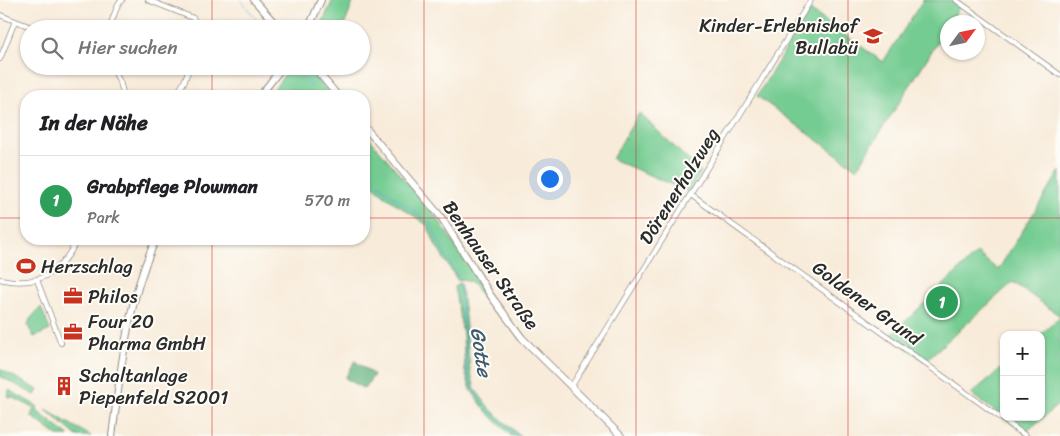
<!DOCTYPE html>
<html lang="de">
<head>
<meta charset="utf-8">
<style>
  :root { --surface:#fff; --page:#f6f6f6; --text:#202124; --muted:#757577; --line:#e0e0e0; --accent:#c8321e }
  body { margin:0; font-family:Sriracha,sans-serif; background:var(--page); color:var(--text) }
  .controls { position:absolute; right:15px; bottom:15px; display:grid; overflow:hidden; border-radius:10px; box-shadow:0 1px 4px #0004 }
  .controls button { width:45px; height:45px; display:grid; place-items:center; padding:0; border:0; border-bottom:1px solid var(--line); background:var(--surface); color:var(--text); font:25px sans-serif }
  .compass { position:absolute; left:940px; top:15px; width:45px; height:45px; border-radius:50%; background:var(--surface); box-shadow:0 1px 4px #0004; rotate:57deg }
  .you { position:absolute; left:549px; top:178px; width:18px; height:18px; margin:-12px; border:4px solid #fff; border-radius:50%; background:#1a73e8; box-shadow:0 0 0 8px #1a73e833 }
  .badge { display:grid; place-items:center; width:32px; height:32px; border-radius:50%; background:var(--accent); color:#fff; font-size:16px; font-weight:700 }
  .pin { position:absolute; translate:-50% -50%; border:2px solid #fff; box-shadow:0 1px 5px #0006 }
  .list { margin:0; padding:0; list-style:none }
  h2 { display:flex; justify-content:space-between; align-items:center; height:65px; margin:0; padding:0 20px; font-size:21px }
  h2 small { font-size:16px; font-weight:400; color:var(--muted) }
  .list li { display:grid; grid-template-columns:32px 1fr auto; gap:15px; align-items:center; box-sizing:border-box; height:90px; padding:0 20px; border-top:1px solid var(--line) }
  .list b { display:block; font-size:19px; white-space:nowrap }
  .list p { margin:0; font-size:16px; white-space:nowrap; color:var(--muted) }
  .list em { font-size:16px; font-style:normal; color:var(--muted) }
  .icon { flex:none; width:28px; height:28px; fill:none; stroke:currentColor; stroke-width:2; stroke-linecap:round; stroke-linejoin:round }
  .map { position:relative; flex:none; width:1060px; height:436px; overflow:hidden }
  .search { position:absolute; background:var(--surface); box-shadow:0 1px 4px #0004; left:20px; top:20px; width:350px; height:55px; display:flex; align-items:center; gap:12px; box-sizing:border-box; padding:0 18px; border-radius:28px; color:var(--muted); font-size:19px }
  .panel { position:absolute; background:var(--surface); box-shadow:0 1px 4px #0004; left:20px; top:90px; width:350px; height:155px; border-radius:20px }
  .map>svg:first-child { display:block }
  .green { fill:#74cc92; stroke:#507c5e }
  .forest { fill:#5fb07c; stroke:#456e54 }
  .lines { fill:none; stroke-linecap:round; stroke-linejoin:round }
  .stream { stroke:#5fa2d4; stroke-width:1 }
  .minor-casing { stroke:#928b82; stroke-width:6 }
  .secondary-casing { stroke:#928b82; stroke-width:8 }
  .minor { stroke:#fff; stroke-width:4.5 }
  .secondary { stroke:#fff; stroke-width:6 }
  .grid { fill:none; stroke:#d62828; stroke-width:1; stroke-opacity:0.55 }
  .labels { text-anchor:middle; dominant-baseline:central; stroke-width:4; stroke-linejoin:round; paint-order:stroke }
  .poi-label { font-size:19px; fill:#2b2b2b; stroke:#fdfcf7; text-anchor:start }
  .street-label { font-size:19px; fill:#2b2b2b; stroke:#fdfcf7 }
  .water-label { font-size:20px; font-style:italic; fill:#405b6f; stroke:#fdfcf7 }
</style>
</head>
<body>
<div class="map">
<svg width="1060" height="436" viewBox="0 0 1060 436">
  <rect width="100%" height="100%" fill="#fdfcf7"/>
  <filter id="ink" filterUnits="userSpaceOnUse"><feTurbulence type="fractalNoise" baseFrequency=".02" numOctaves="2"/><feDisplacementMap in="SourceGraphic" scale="10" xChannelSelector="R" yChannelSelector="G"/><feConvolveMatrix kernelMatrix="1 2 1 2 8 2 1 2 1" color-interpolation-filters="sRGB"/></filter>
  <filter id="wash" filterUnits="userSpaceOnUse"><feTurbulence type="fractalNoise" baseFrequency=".0096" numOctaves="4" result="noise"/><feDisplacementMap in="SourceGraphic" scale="20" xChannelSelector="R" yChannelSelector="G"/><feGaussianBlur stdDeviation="1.12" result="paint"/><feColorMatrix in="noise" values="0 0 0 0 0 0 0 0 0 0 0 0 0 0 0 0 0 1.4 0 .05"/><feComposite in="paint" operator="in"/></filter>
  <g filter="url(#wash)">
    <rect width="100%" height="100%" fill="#f8ebd9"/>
    <g class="green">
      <path d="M333 0H354L343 29H319Z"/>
      <path d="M923 0H952L960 6 950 22H948L947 27 857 169 757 96 810 10 883 62Z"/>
      <path d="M291 66H305L332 96H269Z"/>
      <path d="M639 113 701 172 689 192 612 159Z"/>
      <path d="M364 132 438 219 492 304C477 297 476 277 458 281L436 246 427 225 389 199 364 178Z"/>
      <path d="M1060 171V316L1013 282 925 361 906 348 911 343 909 342 903 345 890 336 977 253 998 270Z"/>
      <path d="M460 283 464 307 470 370 475 389 490 409 520 436H511L486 411 471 390 465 372 463 334 454 287Z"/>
      <path d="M41 307 50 330 34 337 28 326 30 319Z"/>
      <path d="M1060 317V403L1025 433 971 394 1004 366V417H1041V335H1040Z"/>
      <path d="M0 369 38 390 35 395 0 376Z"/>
      <path d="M9 390 37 406 38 412 69 436H58L31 416 34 408 12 397 8 398Z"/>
      <path d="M46 410 91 436H77Z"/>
    </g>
    <path class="forest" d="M355 361 374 375 364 389 345 378Z"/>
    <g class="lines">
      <g class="stream">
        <path d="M241 0 264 29"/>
        <path d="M292 67 312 87"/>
        <path d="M317 94 319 96"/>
        <path d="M364 167 368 175 389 193 430 223 441 247 459 279"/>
        <path d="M460 285C459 303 463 318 465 335 466 346 465 358 467 370 470 398 497 418 517 436"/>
      </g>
    </g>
  </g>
  <g filter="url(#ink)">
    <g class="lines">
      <g class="minor-casing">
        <g id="minor">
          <path d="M148 0 193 18 200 29"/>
          <path d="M956 0 1060 75"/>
          <path d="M0 15 36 29"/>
          <path d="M109 29 118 4 122 0"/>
          <path d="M0 59 15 21"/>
          <path d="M111 66 120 82 124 96"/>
          <path d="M170 96C183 91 185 79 190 66"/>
          <path d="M691 195 1026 436"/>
          <path d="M0 279C37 288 62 273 77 239"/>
          <path d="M37 280 61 343"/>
          <path d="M571 387 811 0"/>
        </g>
      </g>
      <g class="secondary-casing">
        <g id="secondary">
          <path d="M254 0 280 29"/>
          <path d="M308 29 321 0"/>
          <path d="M313 66 338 96"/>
          <path d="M260 96 283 66"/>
          <path d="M364 126 441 217 491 296 522 338 621 436"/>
          <path d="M112 436C121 369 127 301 156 239"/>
        </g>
      </g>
      <use href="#minor" class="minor"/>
      <use href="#secondary" class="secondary"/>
    </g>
  </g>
  <path class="grid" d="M212 0V29M424 0V436M636 0V436M848 0V436M212 66V96M0 218H26M364 218H1060M212 239V436"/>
  <defs>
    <g id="school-bare" transform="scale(1.5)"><path d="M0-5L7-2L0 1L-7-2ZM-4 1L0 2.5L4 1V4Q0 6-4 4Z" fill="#c8321e" stroke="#fdfcf7" stroke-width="2.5" paint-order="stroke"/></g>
    <g id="stadium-bare" transform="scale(1.5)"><path d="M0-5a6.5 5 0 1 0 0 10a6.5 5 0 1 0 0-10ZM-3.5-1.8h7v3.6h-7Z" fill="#c8321e" stroke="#fdfcf7" stroke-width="2.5" paint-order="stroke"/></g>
    <g id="office-bare" transform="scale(1.5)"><path d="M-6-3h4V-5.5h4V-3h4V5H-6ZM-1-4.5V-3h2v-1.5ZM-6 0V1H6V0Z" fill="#c8321e" stroke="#fdfcf7" stroke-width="2.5" paint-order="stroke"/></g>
    <g id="building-bare" transform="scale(1.5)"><path d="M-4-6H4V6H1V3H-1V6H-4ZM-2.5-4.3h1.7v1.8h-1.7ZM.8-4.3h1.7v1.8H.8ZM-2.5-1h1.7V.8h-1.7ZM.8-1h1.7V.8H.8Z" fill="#c8321e" stroke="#fdfcf7" stroke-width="2.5" paint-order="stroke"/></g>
  </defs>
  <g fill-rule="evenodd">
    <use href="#school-bare" x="873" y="36"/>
    <use href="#stadium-bare" x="26" y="266"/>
    <use href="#office-bare" x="73" y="296"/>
    <use href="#office-bare" x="73" y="332"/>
    <use href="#building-bare" x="64" y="386"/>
  </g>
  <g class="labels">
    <g class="poi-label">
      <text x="858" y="25" text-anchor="end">Kinder-Erlebnishof<tspan x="858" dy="22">Bullabü</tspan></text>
      <text x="41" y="266">Herzschlag</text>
      <text x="88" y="296">Philos</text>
      <text x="88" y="321">Four 20<tspan x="88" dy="22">Pharma GmbH</tspan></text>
      <text x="79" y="375">Schaltanlage<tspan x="79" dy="22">Piepenfeld S2001</tspan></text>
    </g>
    <g class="street-label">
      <text transform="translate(679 186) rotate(-58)">Dörenerholzweg</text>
      <text transform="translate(491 265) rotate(55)">Benhauser Straße</text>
      <text transform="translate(867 303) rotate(36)">Goldener Grund</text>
    </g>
    <g class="water-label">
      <text transform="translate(481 352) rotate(81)">Gotte</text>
    </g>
  </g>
</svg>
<div class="controls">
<button>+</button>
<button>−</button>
</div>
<svg class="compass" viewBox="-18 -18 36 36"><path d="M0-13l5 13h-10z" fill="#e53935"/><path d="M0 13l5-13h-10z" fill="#757577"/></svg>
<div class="you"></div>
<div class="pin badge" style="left:942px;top:302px;background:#2e9e5b">1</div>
<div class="search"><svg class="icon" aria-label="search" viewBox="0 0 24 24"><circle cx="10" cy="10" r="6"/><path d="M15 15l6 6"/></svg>Hier suchen</div>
<section class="panel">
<h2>In der Nähe<small></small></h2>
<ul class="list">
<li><span class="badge" style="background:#2e9e5b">1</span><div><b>Grabpflege Plowman</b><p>Park</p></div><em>570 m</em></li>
</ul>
</section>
</div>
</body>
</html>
